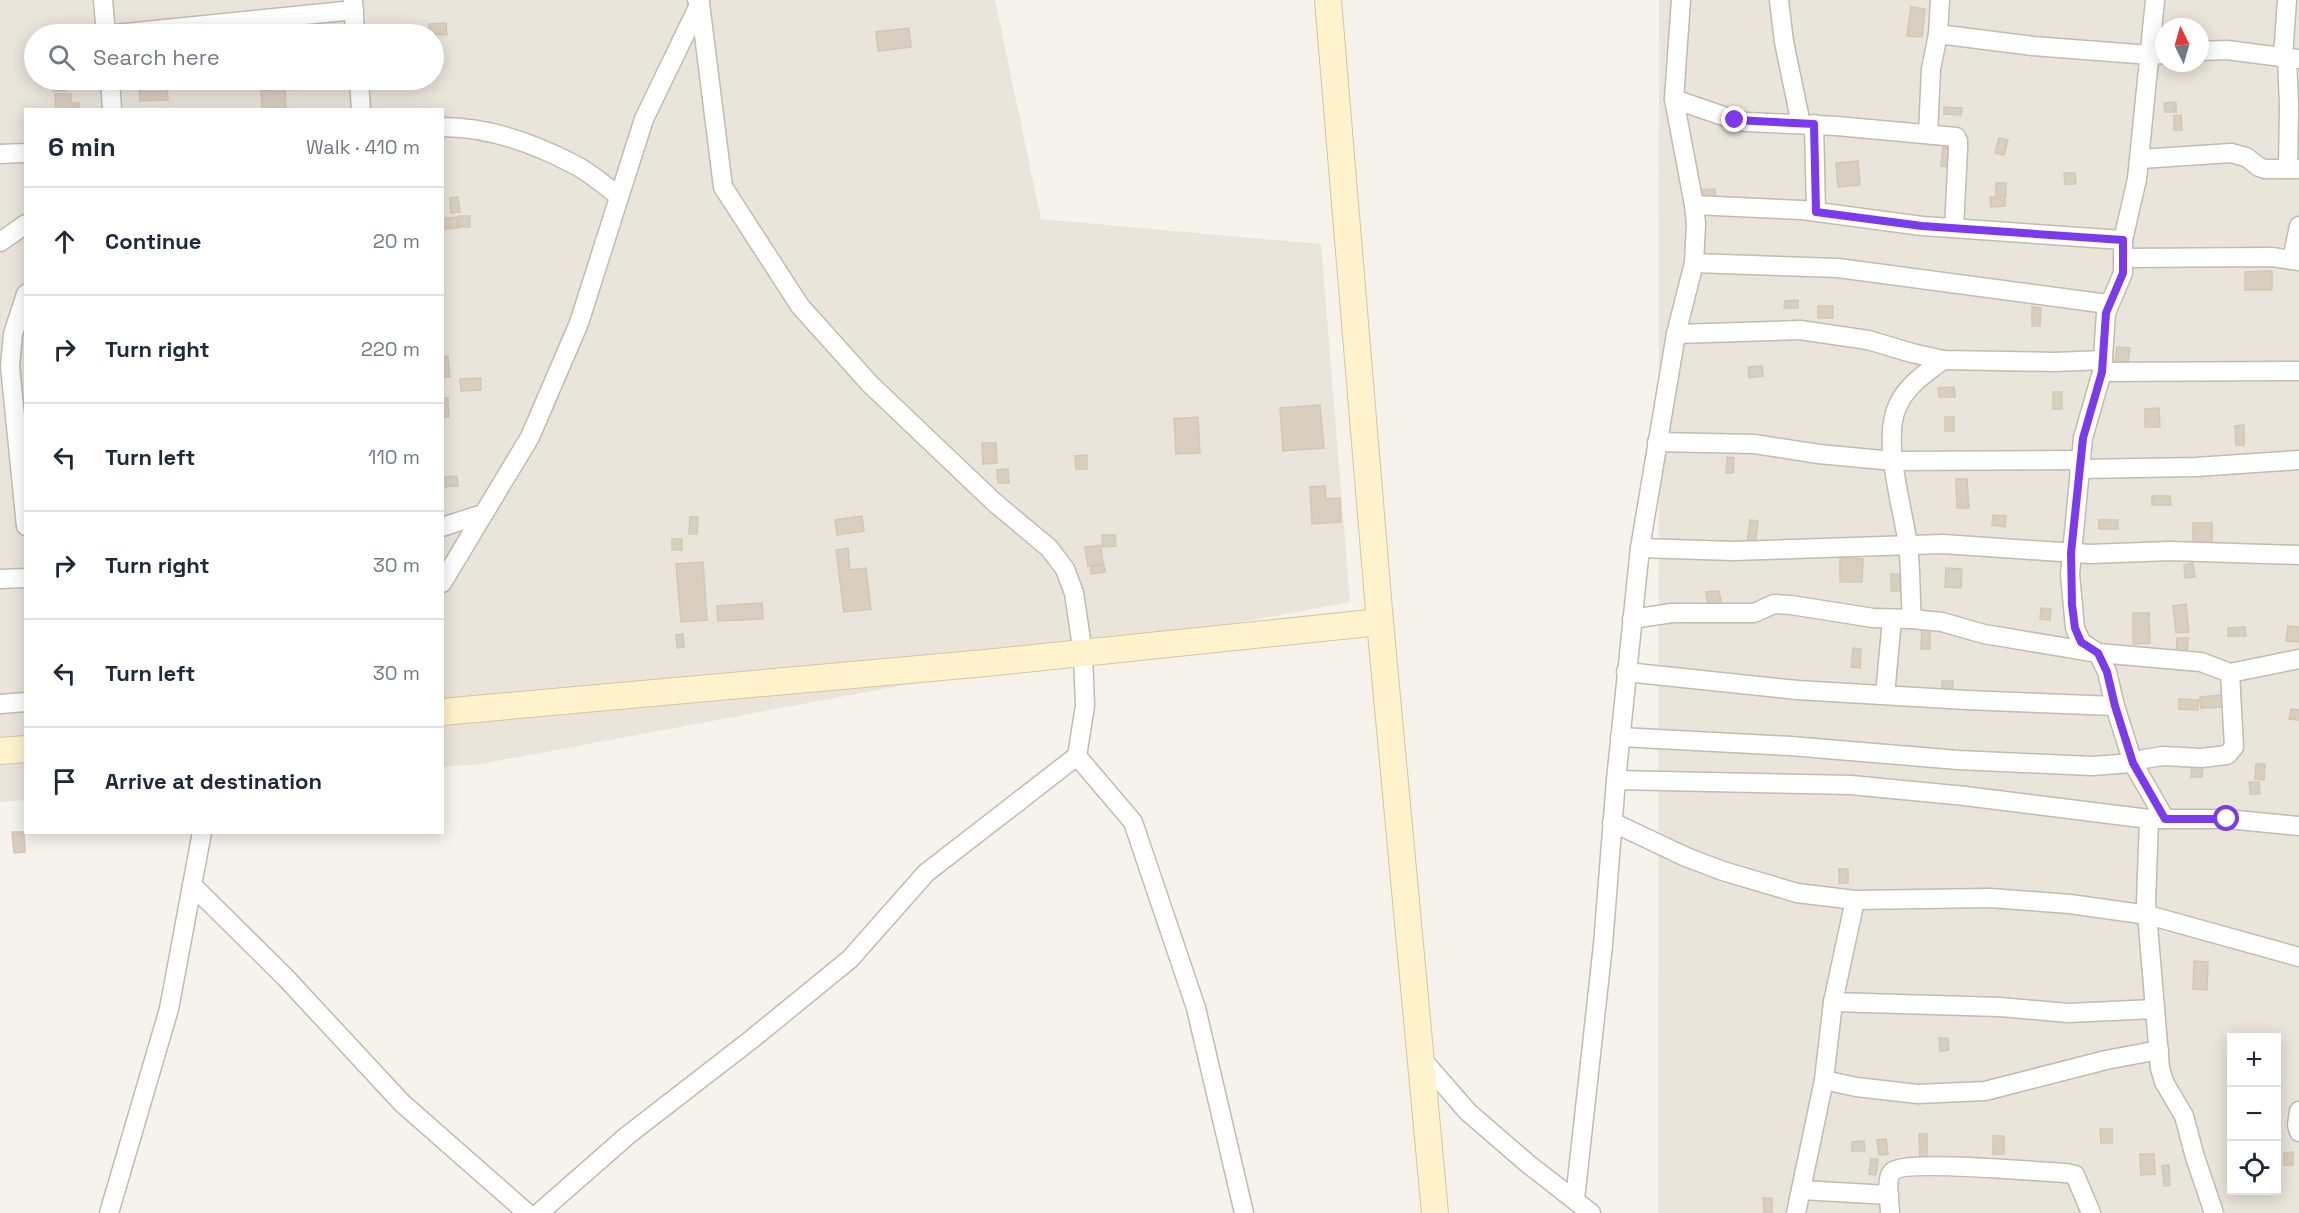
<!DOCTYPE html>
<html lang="en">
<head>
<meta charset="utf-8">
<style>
  :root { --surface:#fff; --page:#f2f2f3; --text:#1f2937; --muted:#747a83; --line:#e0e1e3 }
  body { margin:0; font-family:"Space Grotesk",sans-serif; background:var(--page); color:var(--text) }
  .controls { position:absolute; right:18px; bottom:18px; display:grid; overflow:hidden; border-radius:0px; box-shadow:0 3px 15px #0003 }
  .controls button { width:54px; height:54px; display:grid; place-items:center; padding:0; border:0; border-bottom:2px solid var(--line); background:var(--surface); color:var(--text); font:30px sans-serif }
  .compass { position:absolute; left:2155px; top:18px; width:54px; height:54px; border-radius:50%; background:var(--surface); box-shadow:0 3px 15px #0003; rotate:355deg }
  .stop { position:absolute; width:18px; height:18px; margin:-14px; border:4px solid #7c3aed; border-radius:50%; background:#fff }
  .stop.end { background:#7c3aed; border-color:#fff; box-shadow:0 2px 6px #0008 }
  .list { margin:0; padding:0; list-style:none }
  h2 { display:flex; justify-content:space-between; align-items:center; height:78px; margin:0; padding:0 24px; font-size:26px }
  h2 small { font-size:20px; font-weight:400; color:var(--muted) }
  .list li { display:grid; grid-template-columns:39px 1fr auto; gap:18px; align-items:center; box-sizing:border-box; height:108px; padding:0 24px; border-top:2px solid var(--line) }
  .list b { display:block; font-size:22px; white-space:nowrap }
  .list em { font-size:20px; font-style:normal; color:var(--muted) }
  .icon { flex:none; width:33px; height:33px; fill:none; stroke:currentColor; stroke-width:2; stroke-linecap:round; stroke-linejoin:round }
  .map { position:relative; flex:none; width:2299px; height:1213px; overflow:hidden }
  .search { position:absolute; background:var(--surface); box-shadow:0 3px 15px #0003; left:24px; top:24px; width:420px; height:66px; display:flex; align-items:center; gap:15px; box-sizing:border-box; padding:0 21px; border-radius:33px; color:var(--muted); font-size:22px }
  .panel { position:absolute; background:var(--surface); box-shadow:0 3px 15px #0003; left:24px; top:108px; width:420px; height:726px; border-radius:0px }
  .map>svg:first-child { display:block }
  .residential { fill:#eae5da; fill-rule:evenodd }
  .building { fill:#d8cfc1; stroke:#d3c7b4; stroke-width:1.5 }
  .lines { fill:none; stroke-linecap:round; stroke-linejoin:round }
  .street-casing { stroke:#c2bbae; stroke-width:21 }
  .secondary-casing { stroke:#d6c79b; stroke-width:28 }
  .street { stroke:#fff; stroke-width:18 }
  .secondary { stroke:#fff3cd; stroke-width:26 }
  .route { stroke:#7c3aed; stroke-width:8 }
</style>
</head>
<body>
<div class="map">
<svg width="2299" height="1213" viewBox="0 0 2299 1213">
  <rect width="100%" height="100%" fill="#f6f3ec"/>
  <g class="residential">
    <path d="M0 0H995L1041 219 1321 244 1350 602 481 764 443 767 442 110H26V800L0 802ZM34 34H434V80H34Z"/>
    <path d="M1659 0H2299V1213H1658ZM2164 27H2200V63H2164ZM2232 1038H2276V1190H2232Z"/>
  </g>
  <g class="building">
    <path d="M1911 7 1925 9 1922 37 1907 36Z"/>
    <path d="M446 23 447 35 430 34 429 24Z"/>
    <path d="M402 26V34H379V27Z"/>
    <path d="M909 28 911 47 878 51 876 32Z"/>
    <path d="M53 80H65L66 91H53Z"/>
    <path d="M261 80H283V86L261 87Z"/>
    <path d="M291 80H301L303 89 292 90Z"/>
    <path d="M167 86 168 100 140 101 139 87Z"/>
    <path d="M285 89 286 110H262L261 90Z"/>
    <path d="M55 94H71V103H79V110H56Z"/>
    <path d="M2176 102V112H2165L2164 103Z"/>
    <path d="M1944 107 1962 108 1961 115 1944 114Z"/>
    <path d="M2181 115 2182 130H2174V116Z"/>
    <path d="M1999 138 2008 140 2004 155 1995 153Z"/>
    <path d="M1943 147 1952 148 1950 167 1941 166Z"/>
    <path d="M1858 161 1860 185 1838 187 1836 163Z"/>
    <path d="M2064 173H2075L2076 184H2065Z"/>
    <path d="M1996 183H2006V196L1996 195Z"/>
    <path d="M1715 189 1716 202 1697 203 1696 190Z"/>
    <path d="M458 197 460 212 451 213 450 198Z"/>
    <path d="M1990 197H2005V206L1991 207Z"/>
    <rect x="459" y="216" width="11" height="11"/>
    <path d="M457 217 458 228 442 229V219Z"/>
    <path d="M2272 271V290H2245V272Z"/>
    <path d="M1798 300V308H1784L1785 301Z"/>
    <rect x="1818" y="306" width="15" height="12"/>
    <path d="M2032 307 2041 308 2040 326H2032Z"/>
    <path d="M2117 347 2130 348 2128 363 2115 362Z"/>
    <path d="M448 356 450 377H442V357Z"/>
    <path d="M1762 366 1763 376 1749 378 1748 367Z"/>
    <path d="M481 378V390L461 391 460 379Z"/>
    <path d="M1954 387 1955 397H1939L1938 388Z"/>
    <rect x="2053" y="392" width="9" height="17"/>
    <path d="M448 398 449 417H442V399Z"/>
    <path d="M1320 405 1324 448 1283 451 1280 408Z"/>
    <path d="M2159 408 2160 427H2145V409Z"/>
    <path d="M1198 417 1200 453 1176 454 1174 419Z"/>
    <rect x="1945" y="417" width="9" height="14"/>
    <path d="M2244 425V445H2236L2235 426Z"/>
    <path d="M982 443H996L997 463 983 464Z"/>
    <path d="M1087 455V469H1076L1075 456Z"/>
    <path d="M1727 457 1734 458 1733 473H1726Z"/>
    <path d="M1008 469 1009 483H998L997 470Z"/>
    <path d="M457 476 458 486 442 487V477Z"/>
    <path d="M1956 479H1967L1969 508H1957Z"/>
    <path d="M1325 486 1326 499 1340 498 1341 522 1312 524 1310 487Z"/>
    <path d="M2152 496H2170L2171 505H2152Z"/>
    <path d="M1993 515 2006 516 2005 527 1992 525Z"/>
    <path d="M862 516 864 531 837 535 835 520Z"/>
    <path d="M690 517H698L697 534H689Z"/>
    <path d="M1750 520 1758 521 1755 545 1747 544Z"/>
    <rect x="2099" y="520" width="19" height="9"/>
    <rect x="2193" y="523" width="19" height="20"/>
    <path d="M1102 535H1115L1116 546 1103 547Z"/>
    <rect x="672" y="539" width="10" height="11"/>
    <path d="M1101 545 1103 564 1088 566 1085 547Z"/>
    <path d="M848 548 850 570 866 568 871 609 844 612 836 550Z"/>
    <path d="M1840 558 1863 559 1862 582H1840Z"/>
    <path d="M703 562 707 620 681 622 676 564Z"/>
    <path d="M2193 563 2195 577 2185 578 2184 565Z"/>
    <path d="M1104 565 1105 572 1091 574V567Z"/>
    <path d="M1946 568 1962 569 1961 588 1945 587Z"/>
    <rect x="1891" y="574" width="9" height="17"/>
    <path d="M1719 591 1722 607 1708 609 1706 592Z"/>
    <path d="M762 603 763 619 718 621 717 606Z"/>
    <path d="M2186 604 2189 632 2176 633 2173 606Z"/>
    <path d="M2041 608 2051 609 2050 620 2040 619Z"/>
    <path d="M2133 613H2149L2150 643 2133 644Z"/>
    <path d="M2288 626 2299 627V642L2286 641Z"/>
    <path d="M2245 627 2246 636H2228V628Z"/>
    <path d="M1922 628H1930V649H1921Z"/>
    <path d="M683 634 684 647 677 648 676 635Z"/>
    <path d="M2177 638H2188L2187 655 2176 654Z"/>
    <path d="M1853 648 1861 649 1860 668 1851 667Z"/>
    <rect x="1942" y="681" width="11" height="16"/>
    <path d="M2222 695V707L2201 708 2200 697Z"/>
    <path d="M2179 699 2199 700 2198 710 2179 709Z"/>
    <path d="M2291 709 2299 710V720L2289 719Z"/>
    <path d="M2256 764H2265L2264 780 2255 779Z"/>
    <path d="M2192 765H2203L2202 777H2191Z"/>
    <path d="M2249 782H2259L2260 794H2250Z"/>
    <path d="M12 832H24L25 852 14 853Z"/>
    <rect x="1839" y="869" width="9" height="14"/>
    <path d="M2194 961 2208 962 2207 990 2193 989Z"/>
    <path d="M1939 1038H1948L1949 1050 1940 1051Z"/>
    <path d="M2100 1129H2112V1143H2101Z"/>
    <path d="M1919 1134H1927V1162H1920Z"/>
    <rect x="1993" y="1136" width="11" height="18"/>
    <path d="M1886 1139 1888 1154 1879 1155 1877 1140Z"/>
    <path d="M1864 1141 1865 1151H1852V1142Z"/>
    <path d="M2293 1152V1165H2284V1153Z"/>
    <path d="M2140 1154H2154L2155 1174 2141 1175Z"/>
    <path d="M1871 1159H1878L1876 1175 1869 1174Z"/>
    <path d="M2169 1165 2170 1185 2164 1186 2162 1166Z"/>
    <path d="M1763 1198H1772V1213H1764Z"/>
  </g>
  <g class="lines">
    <g class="street-casing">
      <g id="street">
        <path d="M103 0 106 34"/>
        <path d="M353 0 355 34"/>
        <path d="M1779 0 1784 42 1801 124"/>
        <path d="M2155 0 2137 179 2123 240V273L2106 313 2102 372 2083 438 2070 574 2075 628 2081 642 2098 653 2107 672 2115 706 2133 763 2165 819"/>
        <path d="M116 34 354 10"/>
        <path d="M1938 34 2033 46 2150 55 2164 54"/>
        <path d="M2200 51 2227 50 2297 59"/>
        <path d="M2283 57 2287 0"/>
        <path d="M2287 58 2289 105 2288 169"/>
        <path d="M110 80 112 110"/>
        <path d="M359 80 361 110"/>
        <path d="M1674 99 1735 120 1747 122 1837 126 1956 137 1958 141V149L1954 228"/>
        <path d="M1814 124 1816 212"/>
        <path d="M442 127C488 127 536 144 577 166 592 174 605 186 619 196"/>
        <path d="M1928 134 1931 69 1938 34 1940 0"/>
        <path d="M0 154 26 153"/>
        <path d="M2140 159 2231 153 2246 157 2259 167 2265 169H2299"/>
        <path d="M1694 205 1802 210 1922 226 2123 240"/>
        <path d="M0 242 26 224"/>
        <path d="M2124 258 2272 257 2299 261"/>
        <path d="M2292 260 2299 226"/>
        <path d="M1694 263 1838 268 2108 304"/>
        <path d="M26 294 13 334 10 366 26 526"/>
        <path d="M1676 334 1800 330 1868 340 1912 353 1943 360 2055 362 2103 360"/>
        <path d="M2102 372 2299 371"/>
        <path d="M1657 442 1754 444 1819 454 1893 461 2080 460"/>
        <path d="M2079 469 2196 467 2299 460"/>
        <path d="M442 527 483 514"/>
        <path d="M1640 548 1734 551 1943 544 2090 554 2170 551 2299 555"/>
        <path d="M0 579 26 578"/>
        <path d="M442 583 530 437 579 323 644 119 700 3"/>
        <path d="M1632 619 1672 613H1754L1774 604 1791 605 1873 618 1912 619 1942 622 1984 634 2098 653 2201 662 2230 673 2299 659"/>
        <path d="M1912 619C1910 594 1911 569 1908 545 1903 508 1881 439 1898 405 1907 385 1926 373 1943 360"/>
        <path d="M1626 672 1797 690 1966 700 2115 706"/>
        <path d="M1885 695 1892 619"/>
        <path d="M0 704 26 702"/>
        <path d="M1620 737 1790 746 1958 760 2092 766 2133 763 2144 759 2163 756 2201 758 2227 755 2234 747 2230 673"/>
        <path d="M1077 756 1133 822 1196 1008 1244 1213"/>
        <path d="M1616 780 1851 785 1965 796 2149 819H2227L2299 826"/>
        <path d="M2149 819 2146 902 2160 1068 2164 1082 2184 1116 2195 1157 2214 1213"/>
        <path d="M1612 822 1686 857 1723 871 1797 893 1855 900 1990 898 2070 904 2148 915 2299 957"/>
        <path d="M192 885 285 977 402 1103 527 1213"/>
        <path d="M1833 1002 2000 1007 2068 1013 2155 1009"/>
        <path d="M1420 1057 1468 1112 1527 1163 1591 1213"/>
        <path d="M1824 1080 1856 1087 1918 1094 1985 1091 2106 1060 2159 1050"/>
        <path d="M2299 1111 2297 1125 2299 1132"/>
        <path d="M1801 1190 1889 1195"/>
        <path d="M1575 1199 1603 945 1616 780 1640 548 1676 334 1694 263 1696 224 1694 205 1674 99 1681 0"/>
        <path d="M109 1213 169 1009 202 832"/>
        <path d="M539 1213 628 1135 752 1039 850 959 926 873 1077 756 1085 706 1083 654 1074 593 1065 569 1049 548 994 502 870 384 800 306 723 187 700 3 697 0"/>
        <path d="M1796 1213 1824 1080 1833 1002 1855 900"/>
        <path d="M1890 1213C1890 1203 1885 1180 1892 1172 1904 1159 2042 1172 2066 1173L2075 1175 2091 1213"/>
      </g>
    </g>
    <g class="secondary-casing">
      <g id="secondary">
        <path d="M1328 0 1380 622 1435 1213"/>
        <path d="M442 712 986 663 1380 622"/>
        <path d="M0 751 26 749"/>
      </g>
    </g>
    <use href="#street" class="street"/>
    <use href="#secondary" class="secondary"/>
  </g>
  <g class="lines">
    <path class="route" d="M1735 120 1814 124 1816 212 1922 226 2123 240V273L2106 313 2102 372 2083 438 2071 553 2072 605 2075 628 2081 642 2098 653 2107 672 2115 706 2133 763 2165 819H2227"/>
  </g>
</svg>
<div class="controls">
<button>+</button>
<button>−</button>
<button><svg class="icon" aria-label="locate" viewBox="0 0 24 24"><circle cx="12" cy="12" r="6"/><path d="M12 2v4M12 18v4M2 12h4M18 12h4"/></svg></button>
</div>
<svg class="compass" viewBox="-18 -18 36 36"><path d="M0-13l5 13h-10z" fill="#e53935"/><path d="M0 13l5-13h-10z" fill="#747a83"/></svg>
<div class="stop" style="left:2227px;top:819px"></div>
<div class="stop end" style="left:1735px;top:120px"></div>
<div class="search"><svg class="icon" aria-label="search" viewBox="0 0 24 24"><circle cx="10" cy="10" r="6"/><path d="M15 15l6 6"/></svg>Search here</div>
<section class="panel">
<h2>6 min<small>Walk · 410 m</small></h2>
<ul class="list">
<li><svg class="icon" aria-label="ahead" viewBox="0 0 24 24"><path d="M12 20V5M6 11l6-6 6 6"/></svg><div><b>Continue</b></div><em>20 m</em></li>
<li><svg class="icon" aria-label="right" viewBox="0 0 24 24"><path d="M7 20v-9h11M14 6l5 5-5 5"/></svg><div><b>Turn right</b></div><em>220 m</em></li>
<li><svg class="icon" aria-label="left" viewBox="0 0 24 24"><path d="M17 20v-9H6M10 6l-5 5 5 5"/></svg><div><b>Turn left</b></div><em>110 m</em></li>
<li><svg class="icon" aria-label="right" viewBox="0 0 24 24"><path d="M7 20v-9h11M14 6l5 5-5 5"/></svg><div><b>Turn right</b></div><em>30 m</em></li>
<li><svg class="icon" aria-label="left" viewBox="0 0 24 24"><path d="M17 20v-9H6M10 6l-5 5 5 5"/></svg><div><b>Turn left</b></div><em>30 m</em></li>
<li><svg class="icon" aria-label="arrive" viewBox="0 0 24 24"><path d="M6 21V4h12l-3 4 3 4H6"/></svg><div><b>Arrive at destination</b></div></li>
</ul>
</section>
</div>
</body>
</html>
